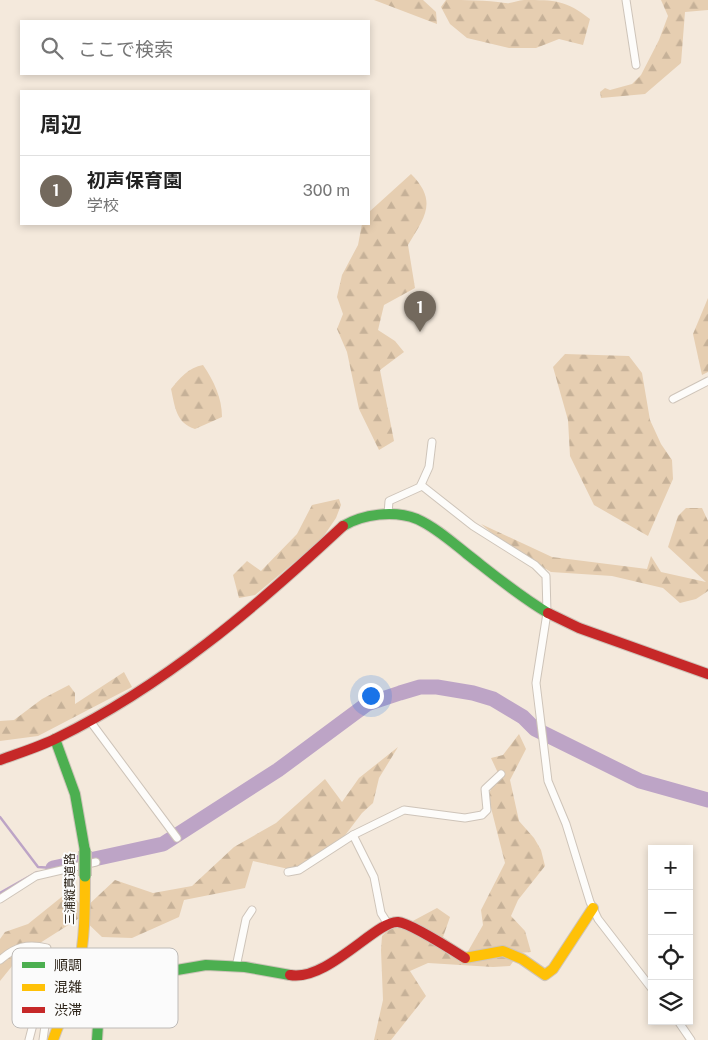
<!DOCTYPE html>
<html lang="ja">
<head>
<meta charset="utf-8">
<style>
  :root { --surface:#fff; --page:#f6f6f6; --text:#222; --muted:#767676; --line:#e0e0e0; --accent:#73695d }
  body { margin:0; font-family:"Public Sans","Noto Sans JP",sans-serif; background:var(--page); color:var(--text) }
  .controls { position:absolute; right:15px; bottom:15px; display:grid; overflow:hidden; border-radius:0px; box-shadow:0 2px 8px #0003 }
  .controls button { width:45px; height:45px; display:grid; place-items:center; padding:0; border:0; border-bottom:1px solid var(--line); background:var(--surface); color:var(--text); font:25px sans-serif }
  .you { position:absolute; left:370px; top:695px; width:18px; height:18px; margin:-12px; border:4px solid #fff; border-radius:50%; background:#1a73e8; box-shadow:0 0 0 8px #1a73e833 }
  .badge { display:grid; place-items:center; width:32px; height:32px; border-radius:50%; background:var(--accent); color:#fff; font-size:16px; font-weight:700 }
  .pin { position:absolute; translate:-50% -41px; filter:drop-shadow(0 1px 2px #0008) }
  .pin::after { content:''; position:absolute; top:26px; width:18px; height:15px; background:inherit; clip-path:polygon(0 0,100% 0,50% 100%) }
  .list { margin:0; padding:0; list-style:none }
  h2 { display:flex; justify-content:space-between; align-items:center; height:65px; margin:0; padding:0 20px; font-size:21px }
  h2 small { font-size:16px; font-weight:400; color:var(--muted) }
  .list li { display:grid; grid-template-columns:32px 1fr auto; gap:15px; align-items:center; box-sizing:border-box; height:70px; padding:0 20px; border-top:1px solid var(--line) }
  .list b { display:block; font-size:19px; white-space:nowrap }
  .list p { margin:0; font-size:16px; white-space:nowrap; color:var(--muted) }
  .list em { font-size:16px; font-style:normal; color:var(--muted) }
  .icon { flex:none; width:28px; height:28px; fill:none; stroke:currentColor; stroke-width:2; stroke-linecap:round; stroke-linejoin:round }
  .map { position:relative; flex:none; width:708px; height:1040px; overflow:hidden }
  .search { position:absolute; background:var(--surface); box-shadow:0 2px 8px #0003; left:20px; top:20px; width:350px; height:55px; display:flex; align-items:center; gap:12px; box-sizing:border-box; padding:0 18px; border-radius:0px; color:var(--muted); font-size:19px }
  .panel { position:absolute; background:var(--surface); box-shadow:0 2px 8px #0003; left:20px; top:90px; width:350px; height:135px; border-radius:0px }
  .map>svg:first-child { display:block }
  .forest { fill:url(#forest-firs) }
  .lines { fill:none; stroke-linecap:round; stroke-linejoin:round }
  .stream { stroke:#bda4c6; stroke-width:2.5 }
  .river { stroke:#bda4c6; stroke-width:15 }
  .street-casing { stroke:#cec4b9; stroke-width:9 }
  .fast-casing { stroke:#cec4b9; stroke-width:12 }
  .slow-casing { stroke:#cec4b9; stroke-width:12 }
  .jam-casing { stroke:#cec4b9; stroke-width:12 }
  .street { stroke:#fdfcfa; stroke-width:7 }
  .fast { stroke:#4caf50; stroke-width:10 }
  .slow { stroke:#ffc107; stroke-width:10 }
  .jam { stroke:#c62828; stroke-width:10 }
  .fast-bridge-casing { stroke:#cec4b9; stroke-width:14; stroke-linecap:butt }
  .fast-bridge { stroke:#4caf50; stroke-width:11 }
  .labels { text-anchor:middle; dominant-baseline:central; stroke-width:4; stroke-linejoin:round; paint-order:stroke }
  .street-label { font-size:12px; fill:#2d2419; stroke:#fbfbfb }
  .key { fill:#fbfbfb; stroke:#bdbab7; stroke-width:1 }
  .key-label { font-size:14px; fill:#2d2419 }
</style>
</head>
<body>
<div class="map">
<svg width="708" height="1040" viewBox="0 0 708 1040">
  <defs>
    <pattern id="forest-firs" width="22" height="20" patternUnits="userSpaceOnUse" patternTransform="scale(1.25)"><rect width="22" height="20" fill="#e6ceb1"/><path d="M5 1l3.5 6h-7zM16 11l3.5 6h-7z" fill="#c6b198"/></pattern>
  </defs>
  <rect width="100%" height="100%" fill="#f4e9dc"/>
  <g class="forest">
    <path d="M374 0H423L436 12 437 24Z"/>
    <path d="M446 0C466 0 486 0 505 3 511 4 518 0 524 0 555 0 566 0 590 19L583 45 559 39 536 48H509L467 38 450 24 441 7Z"/>
    <path d="M661 0H708V10L685 12 681 63 645 94 601 98 600 92 605 88 610 90 632 84 641 75 659 40 668 16Z"/>
    <path d="M411 174C438 201 425 217 408 245L415 288 384 305 378 330 395 341 404 352 380 370 394 441 379 450 359 409 347 352 337 329 343 314 337 297 342 275 358 245 362 224H369V212Z"/>
    <path d="M708 298V372L702 375 693 334Z"/>
    <path d="M565 354 629 356 642 373 650 420 661 444 672 460 673 479 648 536 594 505 570 456 568 420 553 367Z"/>
    <path d="M203 365C214 381 222 398 222 417L195 429C176 423 175 407 171 389 179 379 189 367 203 365Z"/>
    <path d="M339 499 341 505 336 518 321 540 255 595 239 598 233 575 247 561 261 571 297 534 312 505Z"/>
    <path d="M686 508H702L708 521V591L696 599 680 603 663 588 612 576 551 572 510 548 481 524 552 557 647 569 651 556 661 572 706 582 668 547 678 516Z"/>
    <path d="M124 672 132 687 38 736 0 741V721L14 720 42 699 69 685 75 693V704Z"/>
    <path d="M519 734 526 749 510 780 519 821 534 838 541 850 545 866 518 900 511 916 525 931 531 952 519 953 510 966 493 967 428 963 410 971 426 996 391 1040H374L383 1000 381 950 382 936 391 927 409 923 437 908 450 917 443 937 467 953 483 925 481 910 505 863 488 796 498 773 491 758 503 755Z"/>
    <path d="M398 747 379 778 373 803 362 813 343 838 302 872 253 861 245 888 184 900 179 917 132 938 102 937 81 917 21 955 0 981V939L5 932 28 924 69 891 84 909 115 880 153 893 192 886 234 847 276 823 325 779 342 802 359 778Z"/>
  </g>
  <g class="lines">
    <g class="stream">
      <path d="M0 817 38 867 53 868"/>
      <path d="M0 893 37 872"/>
    </g>
    <path class="river" d="M53 868 163 844 278 770 367 704 400 693 420 687H437L473 693 493 699 523 717 535 729 640 781 708 800"/>
    <g class="street-casing">
      <g id="street">
        <path d="M626 0 636 65"/>
        <path d="M673 399 708 381"/>
        <path d="M421 485 473 526 535 565 546 576 547 613 536 683 548 781 566 824 590 902 598 919 652 989"/>
        <path d="M388 514 389 501 420 487 429 467 432 442"/>
        <path d="M90 721 177 838"/>
        <path d="M288 872 299 870 353 835"/>
        <path d="M0 899 36 876 96 862"/>
        <path d="M388 924 381 913 374 877 353 835 404 810 465 818 482 815 487 810 485 789 501 774"/>
        <path d="M0 960C15 947 27 943 47 948L48 1004 43 1040"/>
        <path d="M236 967 246 919 252 910"/>
        <path d="M678 1021 691 1040"/>
        <path d="M29 1040 36 1013"/>
      </g>
    </g>
    <g class="fast-casing">
      <g id="fast">
        <path d="M343 526C363 514 394 510 417 519 435 527 452 542 467 554 494 575 519 596 548 613"/>
        <path d="M55 739 75 794 85 851"/>
        <path d="M97 1040 101 978 129 970 171 971 206 965 245 967 290 975"/>
      </g>
    </g>
    <g class="slow-casing">
      <g id="slow">
        <path d="M465 958 503 951 522 959 545 975 553 969 593 908"/>
        <path d="M53 1040C61 1017 72 995 78 971 85 940 85 908 85 876"/>
      </g>
    </g>
    <g class="jam-casing">
      <g id="jam">
        <path d="M548 613 579 628 708 674"/>
        <path d="M0 760C19 753 39 747 57 738 164 686 256 607 343 526"/>
        <path d="M290 975C327 982 377 920 398 922 410 923 454 951 465 958"/>
      </g>
    </g>
    <use href="#street" class="street"/>
    <use href="#fast" class="fast"/>
    <use href="#slow" class="slow"/>
    <use href="#jam" class="jam"/>
    <g class="fast-bridge-casing">
      <path id="fast-bridge" d="M85 851V876"/>
    </g>
    <use href="#fast-bridge" class="fast-bridge"/>
  </g>
  <g class="labels">
    <g class="street-label">
      <text transform="translate(70 889) rotate(-90)">三浦縦貫道路</text>
    </g>
  </g>
  <rect x="12" y="948" width="166" height="80" rx="8" class="key"/>
  <rect x="22" y="962" width="23" height="6" fill="#4caf50"/>
  <rect x="22" y="984" width="23" height="7" fill="#ffc107"/>
  <rect x="22" y="1007" width="23" height="6" fill="#c62828"/>
  <g class="key-label">
    <text x="54" y="970">順調</text>
    <text x="54" y="992">混雑</text>
    <text x="54" y="1015">渋滞</text>
  </g>
</svg>
<div class="controls">
<button>+</button>
<button>−</button>
<button><svg class="icon" aria-label="locate" viewBox="0 0 24 24"><circle cx="12" cy="12" r="6"/><path d="M12 2v4M12 18v4M2 12h4M18 12h4"/></svg></button>
<button><svg class="icon" aria-label="layers" viewBox="0 0 24 24"><path d="M12 4l9 5-9 5-9-5zM3 14l9 5 9-5"/></svg></button>
</div>
<div class="you"></div>
<div class="pin badge" style="left:420px;top:332px">1</div>
<div class="search"><svg class="icon" aria-label="search" viewBox="0 0 24 24"><circle cx="10" cy="10" r="6"/><path d="M15 15l6 6"/></svg>ここで検索</div>
<section class="panel">
<h2>周辺<small></small></h2>
<ul class="list">
<li><span class="badge">1</span><div><b>初声保育園</b><p>学校</p></div><em>300 m</em></li>
</ul>
</section>
</div>
</body>
</html>
